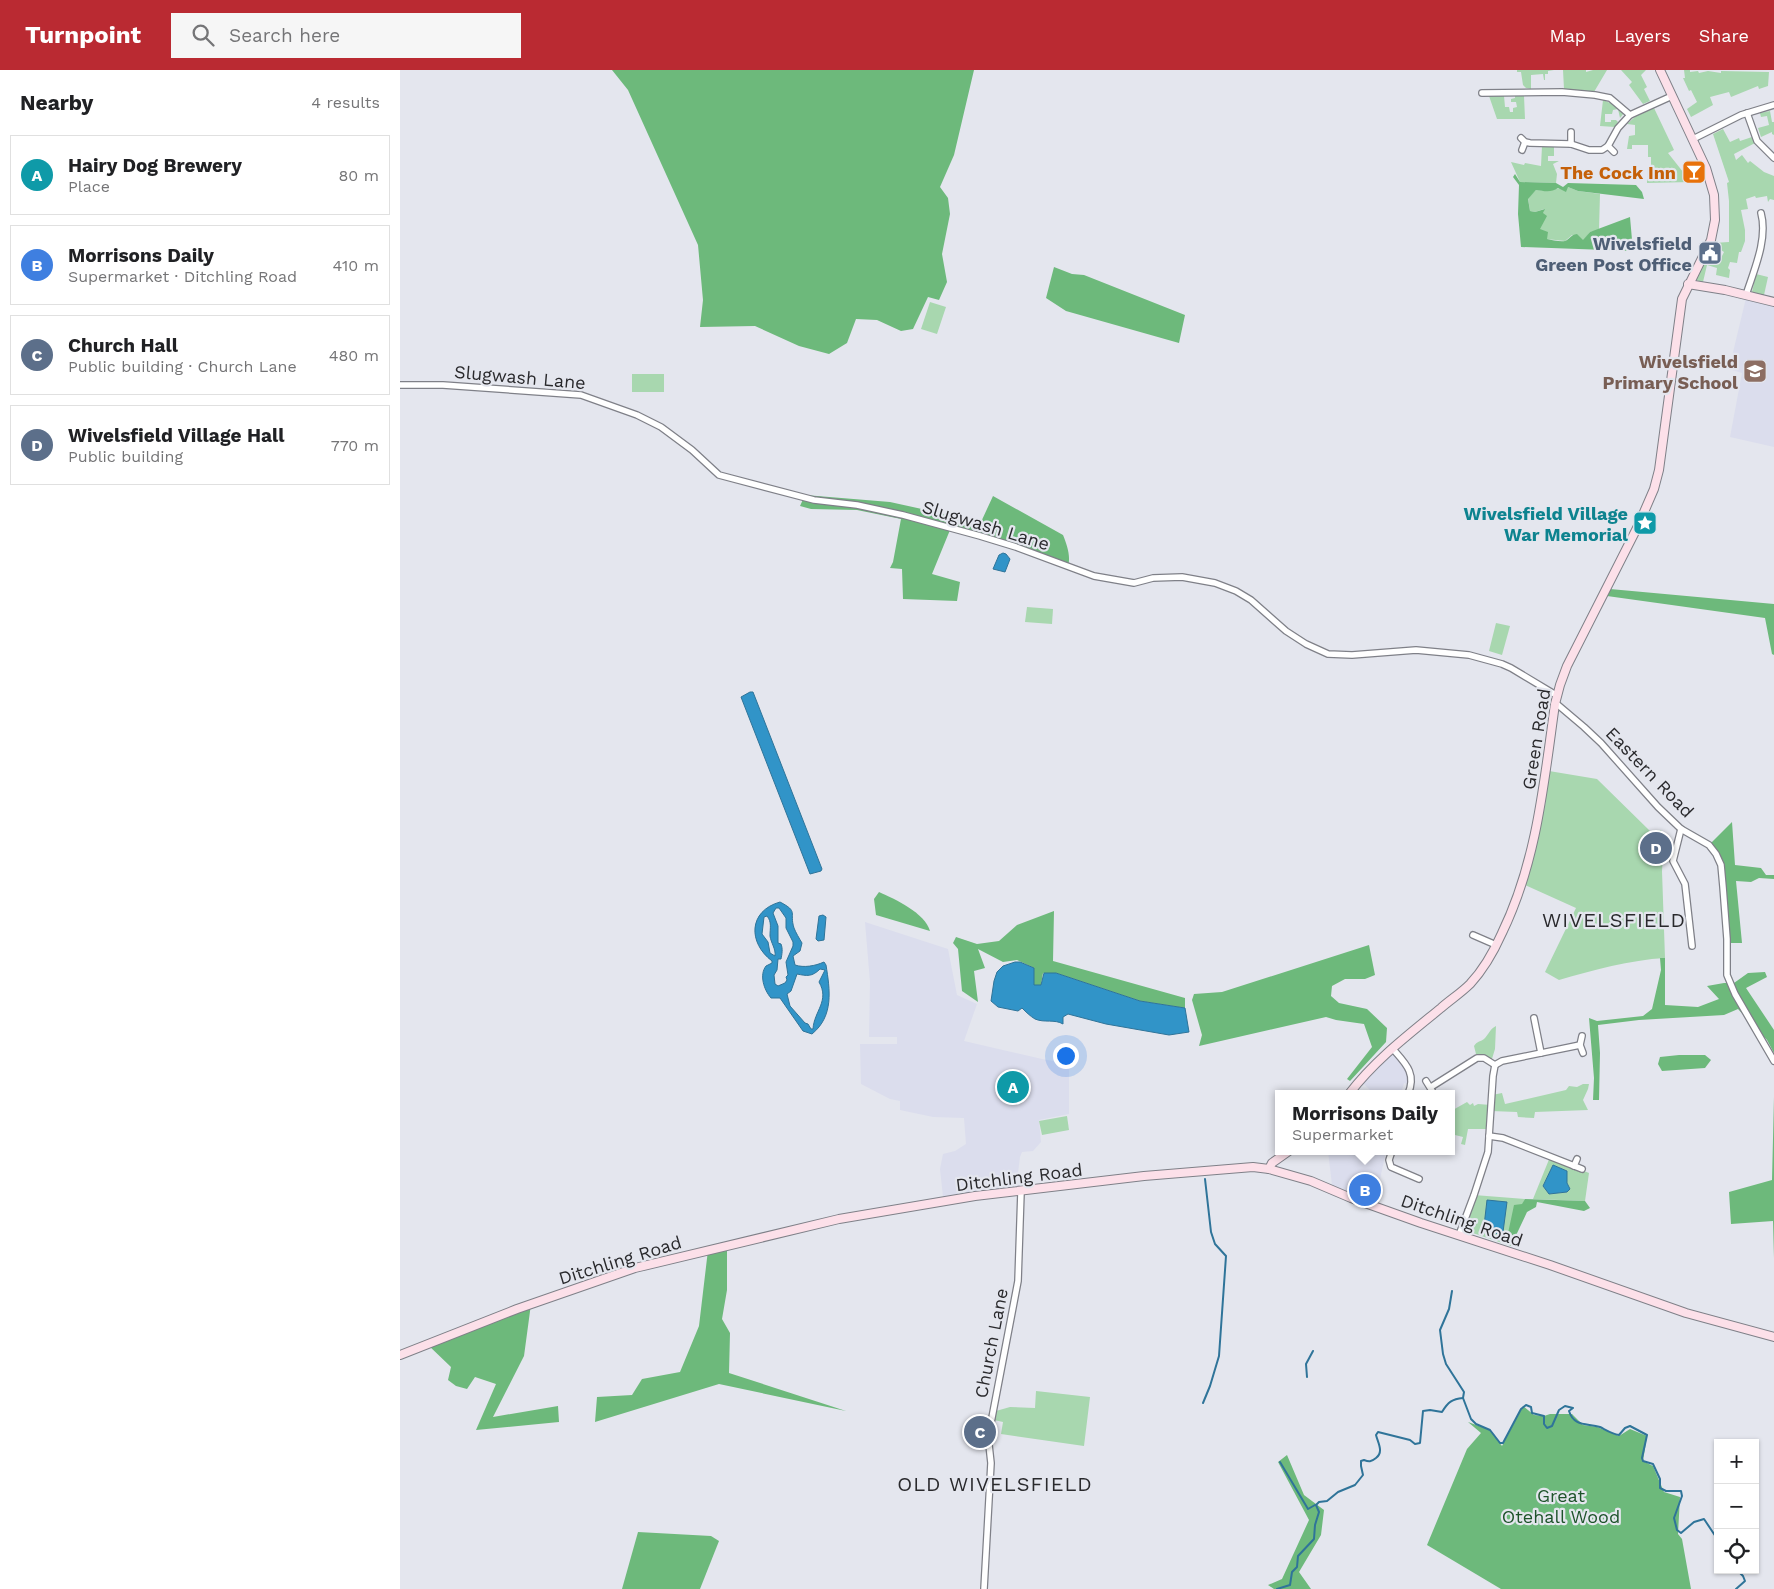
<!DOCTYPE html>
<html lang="en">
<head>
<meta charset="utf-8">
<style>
  :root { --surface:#fff; --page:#f6f6f6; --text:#202124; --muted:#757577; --line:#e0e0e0; --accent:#ba2a32 }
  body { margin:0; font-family:"Work Sans",sans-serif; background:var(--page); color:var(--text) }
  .controls { position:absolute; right:15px; bottom:15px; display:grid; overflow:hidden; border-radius:0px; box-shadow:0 1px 4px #0004 }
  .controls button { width:45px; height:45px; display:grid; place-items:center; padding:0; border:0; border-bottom:1px solid var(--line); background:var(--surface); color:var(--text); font:25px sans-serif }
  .you { position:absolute; left:665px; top:985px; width:18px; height:18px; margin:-12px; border:4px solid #fff; border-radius:50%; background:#1a73e8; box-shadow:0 0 0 8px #1a73e833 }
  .badge { display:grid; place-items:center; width:32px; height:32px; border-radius:50%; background:var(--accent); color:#fff; font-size:16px; font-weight:700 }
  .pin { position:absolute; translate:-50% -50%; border:2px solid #fff; box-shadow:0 1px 5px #0006 }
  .popup { position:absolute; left:875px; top:1020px; width:180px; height:65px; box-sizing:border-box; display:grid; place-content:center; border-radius:0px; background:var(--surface); filter:drop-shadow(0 1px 4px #0005); font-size:16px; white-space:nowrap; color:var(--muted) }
  .popup b { font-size:19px; color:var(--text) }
  .popup::after { content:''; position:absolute; left:50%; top:100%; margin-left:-10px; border:10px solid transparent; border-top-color:var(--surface) }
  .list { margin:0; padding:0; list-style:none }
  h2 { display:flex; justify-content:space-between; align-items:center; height:65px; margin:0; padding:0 20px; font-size:21px }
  h2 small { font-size:16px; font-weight:400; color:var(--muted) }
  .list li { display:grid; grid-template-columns:32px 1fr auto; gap:15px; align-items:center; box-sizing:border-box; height:80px; margin:0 10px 10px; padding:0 10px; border:1px solid var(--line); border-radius:0px }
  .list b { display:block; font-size:19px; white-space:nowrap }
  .list p { margin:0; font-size:16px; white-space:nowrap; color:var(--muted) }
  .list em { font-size:16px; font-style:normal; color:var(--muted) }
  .icon { flex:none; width:28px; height:28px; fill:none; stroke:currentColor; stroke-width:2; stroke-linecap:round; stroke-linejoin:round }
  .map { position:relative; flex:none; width:1374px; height:1519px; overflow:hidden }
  header { display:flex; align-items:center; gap:30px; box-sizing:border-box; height:70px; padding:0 25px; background:var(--accent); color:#fff }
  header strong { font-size:24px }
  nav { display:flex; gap:28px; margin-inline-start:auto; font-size:18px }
  .search { width:350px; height:45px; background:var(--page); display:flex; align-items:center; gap:12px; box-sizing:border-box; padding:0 18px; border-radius:0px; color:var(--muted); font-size:19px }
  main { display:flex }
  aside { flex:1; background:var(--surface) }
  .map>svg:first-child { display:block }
  .built { fill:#dbdded }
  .green { fill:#a8d7af; fill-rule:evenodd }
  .forest { fill:#6db97b }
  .water { fill:#3194c8; stroke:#2f7499; fill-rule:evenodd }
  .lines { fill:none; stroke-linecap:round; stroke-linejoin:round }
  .stream { stroke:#2f7499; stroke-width:2 }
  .street-casing { stroke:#7f8088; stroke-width:8 }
  .secondary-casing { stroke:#7f8088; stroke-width:10 }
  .street { stroke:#fff; stroke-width:5.5 }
  .secondary { stroke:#fce0e9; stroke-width:8 }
  .labels { text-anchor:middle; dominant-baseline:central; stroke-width:4.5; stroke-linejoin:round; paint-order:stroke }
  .food-label { font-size:18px; font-weight:bold; fill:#c56008; stroke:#e4e6ee; text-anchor:end }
  .service-label { font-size:18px; font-weight:bold; fill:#4e5e75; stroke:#e4e6ee; text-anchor:end }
  .education-label { font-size:18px; font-weight:bold; fill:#785e54; stroke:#e4e6ee; text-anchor:end }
  .street-label { font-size:18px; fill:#29292c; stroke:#e4e6ee }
  .culture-label { font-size:18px; font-weight:bold; fill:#0d838f; stroke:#e4e6ee; text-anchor:end }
  .park-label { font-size:18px; fill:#1d532a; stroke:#e4e6ee }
  .quarter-label { font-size:20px; letter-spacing:1px; fill:#29292c; stroke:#e4e6ee }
</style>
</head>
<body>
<header>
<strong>Turnpoint</strong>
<div class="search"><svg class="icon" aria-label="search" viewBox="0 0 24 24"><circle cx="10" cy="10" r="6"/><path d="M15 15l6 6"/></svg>Search here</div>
<nav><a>Map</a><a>Layers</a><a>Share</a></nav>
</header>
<main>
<aside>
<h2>Nearby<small>4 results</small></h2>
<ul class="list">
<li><span class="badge" style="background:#0f9aa8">A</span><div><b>Hairy Dog Brewery</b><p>Place</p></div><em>80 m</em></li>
<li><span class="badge" style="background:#3f7fe0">B</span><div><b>Morrisons Daily</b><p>Supermarket · Ditchling Road</p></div><em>410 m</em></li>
<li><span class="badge" style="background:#5c6f8a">C</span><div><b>Church Hall</b><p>Public building · Church Lane</p></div><em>480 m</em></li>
<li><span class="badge" style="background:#5c6f8a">D</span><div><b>Wivelsfield Village Hall</b><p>Public building</p></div><em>770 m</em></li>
</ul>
</aside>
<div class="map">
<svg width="1374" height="1519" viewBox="0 0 1374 1519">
  <rect width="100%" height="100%" fill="#e4e6ee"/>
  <g class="built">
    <path d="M1346 228 1374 235V377L1330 367 1342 303 1329 299Z"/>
    <path d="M465 852 548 879 557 925 577 934 564 971 642 989 669 994V1044L639 1050 641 1072 633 1081 622 1082 620 1087 617 1111 621 1122 543 1127 540 1099 543 1084 555 1081 566 1074 564 1048 533 1047 500 1040V1031L490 1029 461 1014 460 974H497V967H469L470 912Z"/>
    <path d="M991 983 1006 998 1008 1014 1004 1013 1001 1024H974L962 1012Z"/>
    <path d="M928 1081H986L975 1133 932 1115Z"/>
  </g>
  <g class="green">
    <path d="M1117 0H1154L1148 1V4H1145V10H1144L1143 4 1131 5V19L1126 18 1123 15 1121 2H1117Z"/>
    <path d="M1163 0H1186V2L1193 0H1207L1194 22 1164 19Z"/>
    <path d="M1221 0H1246L1241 5 1247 17 1244 19 1250 31 1243 34 1229 15 1232 12Z"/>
    <path d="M1284 0H1290V2L1298 1 1299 3 1308 1 1321 3V1L1369 2 1368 16 1359 19 1358 16 1331 27 1329 22 1310 27 1313 35 1291 47 1287 39 1297 32 1291 20 1289 21 1283 8H1285Z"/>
    <path d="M1089 26H1104L1105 37H1109L1110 42H1113V38L1117 37 1116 32H1111V29L1115 28V26H1124L1125 49H1097Z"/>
    <path d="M1203 30 1215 35 1224 43 1220 48 1218 39 1213 40 1212 44H1205V52H1211V50H1216L1218 52 1215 57 1200 56Z"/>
    <path d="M1254 38 1274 80 1268 83 1291 112 1247 113V98H1251V87H1248V75H1232V79H1227L1229 66 1235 65V55L1227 54 1236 46Z"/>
    <path d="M1370 41 1372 52H1374V65L1372 64V62L1361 67 1358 58 1369 55 1367 46 1361 47 1360 43Z"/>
    <path d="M1323 59 1330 72 1339 68 1340 71 1352 67 1355 73 1334 84 1336 90 1342 85 1348 93 1350 91 1364 102 1374 106V130L1370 129 1368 132 1367 126 1356 128 1355 126 1346 129 1348 139 1341 140 1345 160V171L1341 182H1339L1337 193 1330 192 1328 198 1330 200 1329 208 1316 205 1317 198 1307 195 1303 212 1296 210 1295 206 1304 190 1318 194 1324 182 1321 180 1319 182 1310 178 1313 173 1329 172V131L1327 113 1329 112 1313 64Z"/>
    <path d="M1142 76H1154V86H1148V91H1159L1153 94 1157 104 1156 113 1120 112 1111 92 1124 95 1125 93 1141 96Z"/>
    <path d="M1168 117 1178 121 1200 124 1199 160 1190 162 1183 171 1172 165 1165 171 1146 169 1139 159 1144 139 1135 142 1130 141 1128 128 1136 120C1148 122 1157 118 1168 117Z"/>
    <path d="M1356 204 1368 207 1364 225 1352 222Z"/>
    <path d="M530 232 546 237 537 264 521 259Z"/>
    <rect x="232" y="304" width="32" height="18"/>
    <path d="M627 537 653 539 652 554 625 552Z"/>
    <path d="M1096 553 1110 556 1102 585 1089 581Z"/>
    <path d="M1149 701 1197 709 1250 761 1261 760 1264 768 1262 801 1265 888C1230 890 1193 900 1159 910L1145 902 1176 838 1125 815 1145 736Z"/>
    <path d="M1096 956 1095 979 1091 992 1077 988 1074 976C1077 971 1080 972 1084 969 1089 964 1090 959 1096 956Z"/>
    <path d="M1183 1014H1189L1188 1019 1183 1030 1188 1040 1135 1042 1134 1048 1118 1047 1117 1042 1091 1041 1089 1059H1068L1065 1075 1061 1074 1063 1067 1051 1064V1041L1067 1032 1070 1035 1073 1033 1074 1036 1078 1034 1091 1035 1092 1025 1102 1023 1105 1034 1166 1020 1169 1016 1177 1017Z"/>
    <path d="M667 1046 669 1060 642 1065 639 1051Z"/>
    <path d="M1150 1087 1189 1103 1185 1131 1133 1129ZM1153 1095 1167 1101V1113L1170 1119 1167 1122 1149 1124 1143 1116Z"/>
    <path d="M1074 1125 1125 1129 1107 1168 1111 1176 1061 1159Z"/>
    <path d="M636 1321 690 1327 684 1376 601 1364 603 1352 594 1350 596 1341 610 1337 635 1338Z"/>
  </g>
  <g class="forest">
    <path d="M212 0H574L554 85 540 117 548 128 550 144 542 184 547 212 539 230 528 227 513 259 501 261 477 250 456 249 447 273 429 284 399 276 355 256 300 257 303 230 298 175 228 20Z"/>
    <path d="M1115 104 1120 112 1156 113 1163 117 1168 113 1236 115 1242 122 1244 129 1178 121 1168 117 1166 122 1158 118C1151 123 1144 121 1136 120L1128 129 1130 141 1135 142 1145 139 1143 143 1147 146 1140 159 1148 162 1147 169C1152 170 1160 172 1165 171 1170 169 1170 165 1177 164L1183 170 1190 162 1230 147 1233 181 1121 177 1118 144 1119 115 1113 107Z"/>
    <path d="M654 197 672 204 684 205 785 245 779 273 666 241 646 228Z"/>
    <path d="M405 425 490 432 581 452 593 426 663 465C667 475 671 486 668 497L647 489 550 460 532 504 560 512 557 531 503 529 502 499 490 498 493 492 501 449 457 440 411 439 400 436Z"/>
    <path d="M1210 519 1374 534V585L1372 584 1365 548 1207 526Z"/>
    <path d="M1332 752 1335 795 1361 798 1366 805H1374V809L1359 808 1351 812 1336 811 1342 873H1327L1321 795 1309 775Z"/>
    <path d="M479 822C495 829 525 843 530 861L476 845 474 829Z"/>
    <path d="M654 841 653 891 785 928V938L740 931 656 903H643L641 915H634V898L617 890 603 892 578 879 585 898 574 901 578 932 562 921 558 879 553 873 556 867 577 874 599 871 617 855Z"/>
    <path d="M969 875 975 905 965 909H945L932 916 931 926 939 933 967 939 987 958 986 972 950 1011 947 1009 972 977 964 954 936 950 926 947 799 976 802 965 792 930 794 924 822 922Z"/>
    <path d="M1260 888H1265V935L1298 937 1319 929 1307 916 1324 913H1334L1348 903 1365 902 1367 907 1346 918 1374 960V983L1367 970 1338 939 1324 945 1239 950 1198 955 1200 983 1199 1030H1193L1194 1008 1189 948 1197 951 1243 946 1252 939 1261 900Z"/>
    <path d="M1279 985H1305L1311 990 1305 998 1262 1001 1258 994 1260 987Z"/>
    <path d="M1374 1027V1188L1373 1151 1331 1154 1329 1122 1372 1110Z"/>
    <path d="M1125 1129 1185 1131 1190 1138 1184 1141 1137 1132 1136 1137 1127 1142 1111 1176 1107 1168 1114 1135 1122 1134Z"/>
    <path d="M327 1175V1220L322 1249 330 1263 329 1303 446 1341 319 1314 195 1352 197 1327 232 1325 242 1309 280 1302 299 1256 308 1180Z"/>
    <path d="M131 1234 124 1286 93 1347 158 1336 159 1352 76 1360 96 1314 75 1307 67 1319 56 1316 48 1310 51 1297 27 1274Z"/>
    <path d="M1123 1336 1134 1345 1144 1346 1150 1344H1172L1183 1355 1197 1357 1219 1366 1230 1359 1247 1366 1243 1391 1253 1396 1264 1422 1280 1427 1278 1464 1282 1469 1291 1519H1101L1027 1475 1067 1379 1081 1363 1068 1352 1090 1360 1102 1376Z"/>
    <path d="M887 1385 904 1425 924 1440 921 1465 899 1502 911 1519H874L868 1515 882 1509 909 1450 878 1392Z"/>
    <path d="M238 1462 311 1466 319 1471 300 1519H222Z"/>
  </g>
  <g class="water">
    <path d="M603 483 606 484 610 489 605 502 593 499 599 485Z"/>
    <path d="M350 622H353L422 799 421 801 410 804 341 627Z"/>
    <path d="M380 832C399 842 389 842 394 858 396 863 399 868 402 873L400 881 393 886 395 895C404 898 415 896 424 892L426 895C430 920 434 946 412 964L403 961 380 928H371C364 920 359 905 366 896L372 893V891C348 873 348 841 380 832ZM376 838H379L386 848V858L393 872V876L386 892 388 905 386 907 387 910 385 913 378 916 375 914 374 905 377 900 378 889H381C382 884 383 879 381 874L378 873V856L373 843ZM367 846C372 852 370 858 370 866 371 873 376 879 375 886L370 883 368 872 362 864 364 847ZM420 899 425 900 419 912C430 931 414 941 413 959H411L408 954 405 953 390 936 387 924 391 921 397 904C407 906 412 907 420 899Z"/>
    <path d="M423 845 426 847 424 870 418 871 416 869 419 846Z"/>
    <path d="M615 892H620L634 898V915H641L644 903H656L740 931 785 938 789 962 769 965 706 954 668 944 663 947V954C655 949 644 953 635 949 630 946 626 942 622 938L618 941 598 937 591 931 594 911 597 902 603 896Z"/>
    <path d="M1153 1095 1167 1101V1113L1170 1119 1167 1122 1149 1124 1143 1116Z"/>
    <path d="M1087 1130 1107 1132 1103 1162 1101 1165 1086 1159 1084 1156Z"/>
  </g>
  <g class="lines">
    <g class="stream">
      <path d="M1052 1221 1049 1239 1040 1260 1043 1284 1046 1294 1064 1322 1063 1328 1071 1349 1076 1354 1090 1360 1100 1373H1103L1121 1339 1126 1335 1131 1337 1132 1343 1144 1346V1354L1147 1358 1152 1356 1159 1340 1165 1336 1173 1338 1169 1341C1174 1357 1187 1353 1200 1357 1206 1360 1212 1364 1219 1365L1225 1358 1230 1356 1247 1365 1242 1388 1243 1391 1253 1394 1260 1409V1418L1266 1421H1281L1282 1426 1274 1448 1277 1460 1281 1463 1294 1452 1304 1449 1316 1467 1318 1474"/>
      <path d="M907 1307 906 1294 913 1281"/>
      <path d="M803 1333 810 1316 819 1286 826 1186 815 1174 811 1162 805 1109"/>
      <path d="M880 1392 908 1439 915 1435"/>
      <path d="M877 1519 890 1515 892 1502 897 1497 898 1486 914 1469 915 1455 919 1442 916 1435 919 1432 927 1431 938 1422 955 1415 963 1405 961 1396V1391L964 1390C969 1392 971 1392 976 1388 984 1382 978 1373 976 1365L978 1362 1010 1370 1015 1374 1020 1373 1023 1341 1030 1340 1042 1342C1048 1332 1052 1329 1063 1328"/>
      <path d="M1336 1519 1345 1511 1343 1506 1337 1500"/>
    </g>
    <g class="street-casing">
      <g id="street">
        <path d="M1082 23 1162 22 1195 25 1210 28 1230 45"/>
        <path d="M1347 43 1357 71 1374 88"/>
        <path d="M1121 68 1125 72 1130 73 1171 74 1189 80H1202L1208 76 1218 58 1230 45 1272 26"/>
        <path d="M1293 69 1341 45 1374 35"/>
        <path d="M1171 74V62"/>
        <path d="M1208 76 1214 82"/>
        <path d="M1122 80 1125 72"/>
        <path d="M1346 225C1354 200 1368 169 1361 143"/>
        <path d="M0 315H43L181 325 237 345 261 357 292 380 319 405 414 430 457 435 503 445 580 466 616 477 694 506 734 513 753 508 782 507 815 513 836 521 851 530 886 561 906 574 928 584 952 585 1016 580 1069 585 1102 594 1111 598 1156 625"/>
        <path d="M1155 634 1158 635 1184 657 1201 673 1258 737 1281 759 1309 775 1316 784 1321 795 1323 817 1327 869V905L1335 924 1374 991"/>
        <path d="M1281 759 1273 791 1285 814 1292 876"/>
        <path d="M1073 865 1096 875"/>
        <path d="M1134 948 1141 983"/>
        <path d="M1182 966 1180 975 1183 983"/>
        <path d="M992 978C1005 993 1017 1003 1008 1024"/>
        <path d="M1026 1011 1034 1024"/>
        <path d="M1031 1017 1077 988H1084L1095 995 1102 991 1180 975"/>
        <path d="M1089 1066 1103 1068 1182 1099"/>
        <path d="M992 1081 989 1090 991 1097 1019 1109"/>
        <path d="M1174 1096 1177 1089"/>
        <path d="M1059 1165 1074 1125 1088 1082 1093 1006 1095 995"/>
        <path d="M584 1519 591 1393 589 1375 590 1358 618 1211 621 1122"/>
      </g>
    </g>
    <g class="secondary-casing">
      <g id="secondary">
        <path d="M1288 214 1325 220 1374 232"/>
        <path d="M949 1024C975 990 1008 965 1041 938 1050 930 1061 923 1070 914 1084 899 1094 881 1102 863 1137 791 1144 712 1155 634L1160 615 1167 596 1238 456 1254 419 1259 400 1282 229 1311 170 1315 150 1314 125 1306 98 1260 0"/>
        <path d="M869 1099 872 1093 889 1081"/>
        <path d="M0 1285 117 1239 235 1198 439 1149 575 1126 744 1106 853 1097 869 1099 911 1111 951 1128 1021 1153 1150 1195 1286 1243 1374 1267"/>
      </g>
    </g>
    <use href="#street" class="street"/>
    <use href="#secondary" class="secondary"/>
  </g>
  <defs>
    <g id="bar-square" transform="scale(1.25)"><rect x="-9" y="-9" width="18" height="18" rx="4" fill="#e8710a" stroke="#e4e6ee"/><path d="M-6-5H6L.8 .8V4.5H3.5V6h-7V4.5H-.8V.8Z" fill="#fff"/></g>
    <g id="civic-square" transform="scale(1.25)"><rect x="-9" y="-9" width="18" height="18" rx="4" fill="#5c6f8a" stroke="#e4e6ee"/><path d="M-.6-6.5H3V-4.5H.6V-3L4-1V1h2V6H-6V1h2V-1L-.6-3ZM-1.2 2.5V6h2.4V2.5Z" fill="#fff"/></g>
    <g id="school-square" transform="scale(1.25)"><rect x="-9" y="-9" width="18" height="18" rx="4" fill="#8d6e63" stroke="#e4e6ee"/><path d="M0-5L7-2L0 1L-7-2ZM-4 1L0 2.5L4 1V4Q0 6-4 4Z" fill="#fff"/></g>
    <g id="sight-square" transform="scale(1.25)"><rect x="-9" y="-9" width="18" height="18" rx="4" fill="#0f9aa8" stroke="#e4e6ee"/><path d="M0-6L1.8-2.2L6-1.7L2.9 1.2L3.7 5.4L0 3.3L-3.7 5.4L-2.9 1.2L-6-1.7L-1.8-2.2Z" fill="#fff"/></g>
  </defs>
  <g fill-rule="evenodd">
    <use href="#bar-square" x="1294" y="102"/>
    <use href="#civic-square" x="1310" y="183"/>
    <use href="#school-square" x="1355" y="301"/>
    <use href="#sight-square" x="1245" y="453"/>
  </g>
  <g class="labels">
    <g class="food-label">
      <text x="1276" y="102">The Cock Inn</text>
    </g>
    <g class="service-label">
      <text x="1292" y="173">Wivelsfield<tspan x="1292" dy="21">Green Post Office</tspan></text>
    </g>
    <g class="education-label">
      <text x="1338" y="291">Wivelsfield<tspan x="1338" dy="21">Primary School</tspan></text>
    </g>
    <g class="street-label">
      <text transform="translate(120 307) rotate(5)">Slugwash Lane</text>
      <text transform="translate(586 455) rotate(17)">Slugwash Lane</text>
      <text transform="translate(1136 669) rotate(-81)">Green Road</text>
      <text transform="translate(1250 702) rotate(46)">Eastern Road</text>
      <text transform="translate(619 1107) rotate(-7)">Ditchling Road</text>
      <text transform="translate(1062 1150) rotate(19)">Ditchling Road</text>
      <text transform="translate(220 1190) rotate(-17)">Ditchling Road</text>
      <text transform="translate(591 1273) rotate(-79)">Church Lane</text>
    </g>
    <g class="culture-label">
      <text x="1228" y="443">Wivelsfield Village<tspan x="1228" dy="21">War Memorial</tspan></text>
    </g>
    <g class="park-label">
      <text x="1161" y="1425">Great<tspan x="1161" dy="21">Otehall Wood</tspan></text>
    </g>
    <g class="quarter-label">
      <text x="1214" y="850">WIVELSFIELD</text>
      <text x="595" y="1414">OLD WIVELSFIELD</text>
    </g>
  </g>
</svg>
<div class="controls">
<button>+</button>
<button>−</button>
<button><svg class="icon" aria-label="locate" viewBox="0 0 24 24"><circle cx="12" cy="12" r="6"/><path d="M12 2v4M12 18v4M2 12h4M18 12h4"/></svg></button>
</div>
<div class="you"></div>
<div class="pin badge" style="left:613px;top:1017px;background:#0f9aa8">A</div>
<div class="pin badge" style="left:965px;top:1120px;background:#3f7fe0">B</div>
<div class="popup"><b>Morrisons Daily</b>Supermarket</div>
<div class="pin badge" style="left:580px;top:1362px;background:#5c6f8a">C</div>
<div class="pin badge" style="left:1256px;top:778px;background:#5c6f8a">D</div>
</div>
</main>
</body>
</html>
